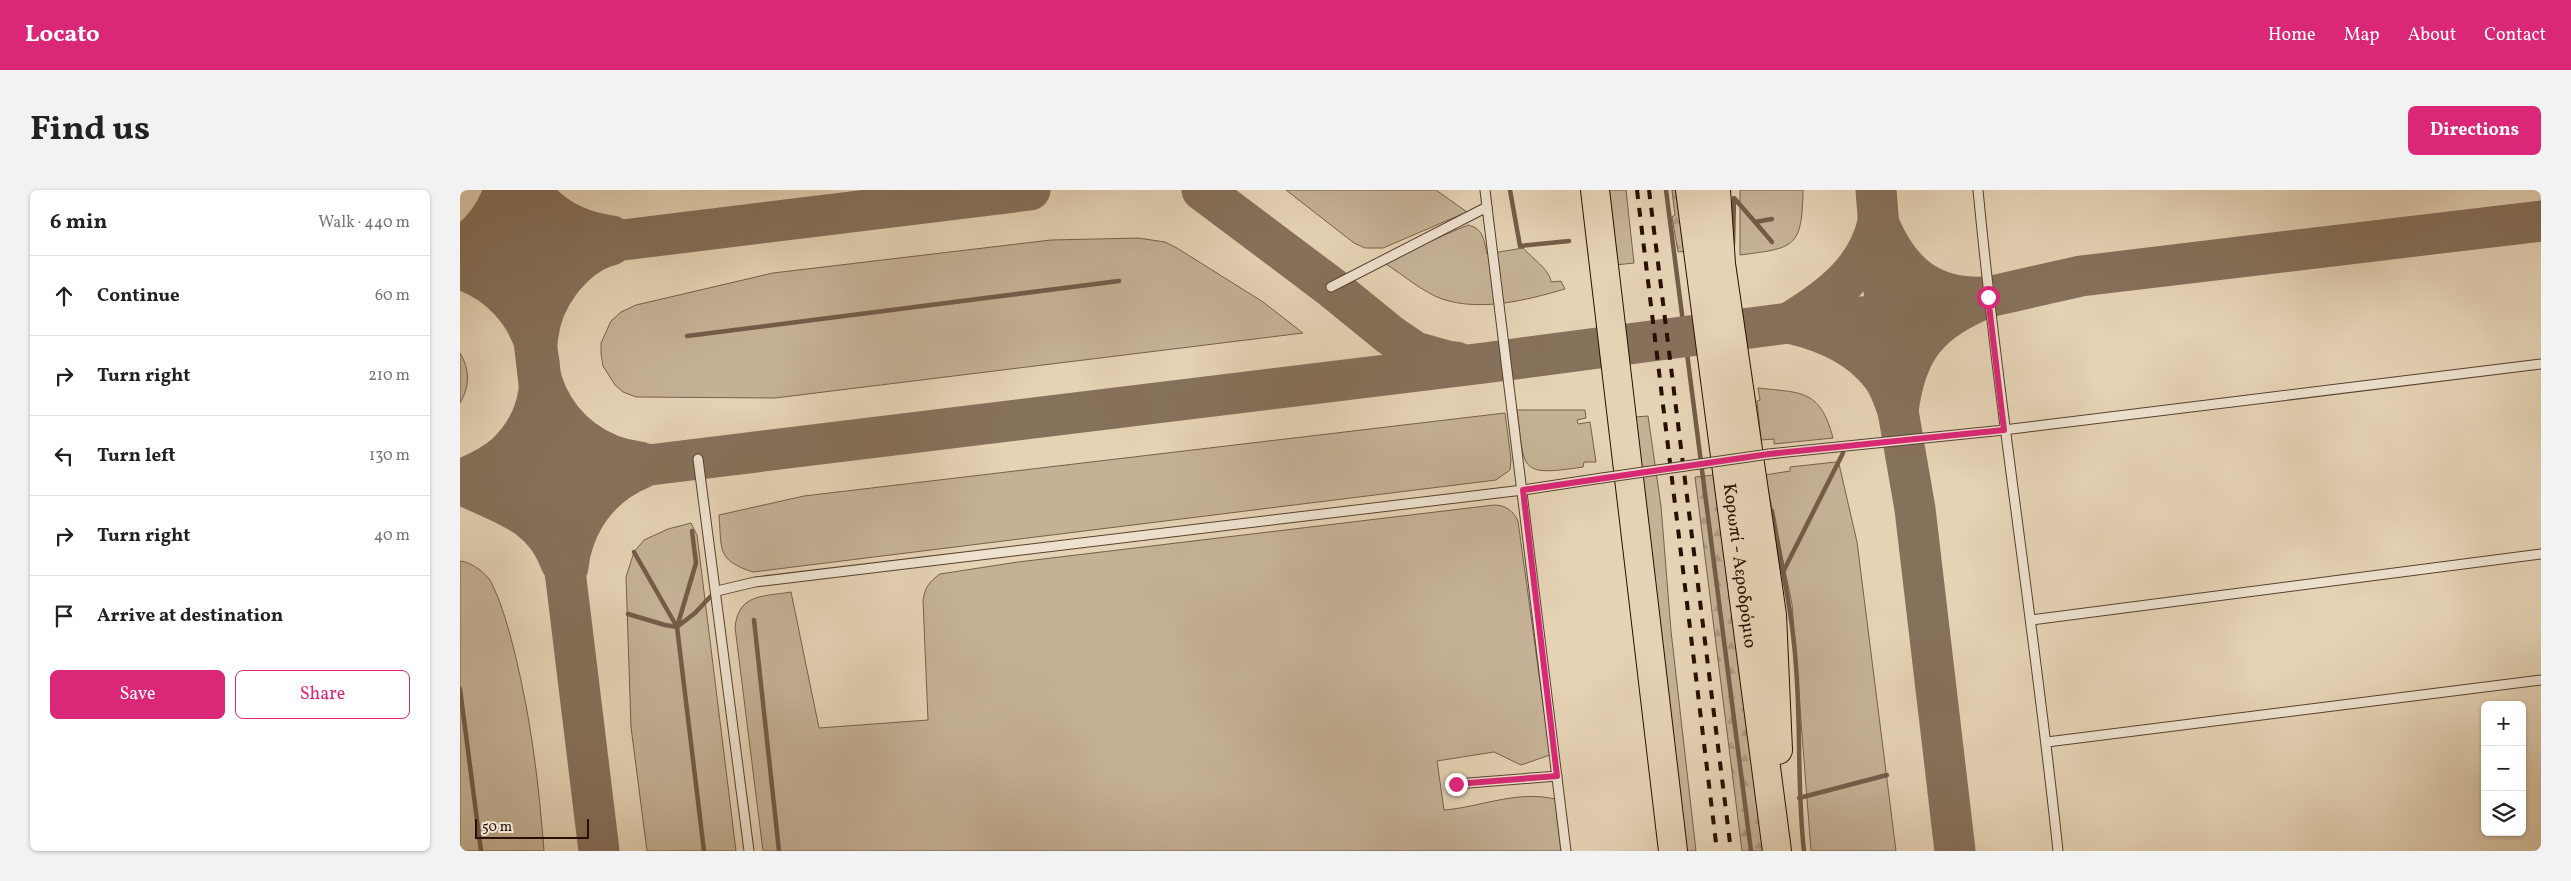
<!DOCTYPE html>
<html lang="en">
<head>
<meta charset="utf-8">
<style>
  :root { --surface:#fff; --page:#f2f2f2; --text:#222; --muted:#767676; --line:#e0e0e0; --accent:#db2777 }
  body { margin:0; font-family:Vollkorn,serif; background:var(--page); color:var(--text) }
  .controls { position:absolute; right:15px; bottom:15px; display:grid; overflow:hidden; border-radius:8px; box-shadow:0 1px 4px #0004 }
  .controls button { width:45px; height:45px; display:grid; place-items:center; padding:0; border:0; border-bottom:1px solid var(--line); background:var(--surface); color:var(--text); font:25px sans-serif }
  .scale { position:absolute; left:15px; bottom:12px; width:114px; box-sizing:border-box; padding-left:5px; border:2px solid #280f01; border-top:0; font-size:14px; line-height:18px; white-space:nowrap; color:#280f01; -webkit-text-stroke:4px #eee2cf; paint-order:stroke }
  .stop { position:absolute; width:15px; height:15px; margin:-11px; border:4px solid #db2777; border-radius:50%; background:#fff }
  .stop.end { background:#db2777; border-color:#fff; box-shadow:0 1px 5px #0008 }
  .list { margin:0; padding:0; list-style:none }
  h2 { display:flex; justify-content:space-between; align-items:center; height:65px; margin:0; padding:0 20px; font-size:21px }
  h2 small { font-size:16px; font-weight:400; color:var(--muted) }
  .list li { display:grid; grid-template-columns:32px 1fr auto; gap:15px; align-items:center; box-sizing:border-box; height:80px; padding:0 20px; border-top:1px solid var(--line) }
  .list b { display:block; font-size:19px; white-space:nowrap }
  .list em { font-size:16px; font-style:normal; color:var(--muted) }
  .actions { display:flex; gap:10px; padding:15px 20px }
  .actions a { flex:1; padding:11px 0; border:1px solid var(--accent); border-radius:8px; text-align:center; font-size:18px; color:var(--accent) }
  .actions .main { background:var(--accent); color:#fff }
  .icon { flex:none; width:28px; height:28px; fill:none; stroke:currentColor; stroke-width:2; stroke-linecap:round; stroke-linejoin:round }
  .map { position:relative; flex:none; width:2081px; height:661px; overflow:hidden; border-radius:8px }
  header { display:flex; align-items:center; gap:30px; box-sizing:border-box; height:70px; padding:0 25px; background:var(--accent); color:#fff }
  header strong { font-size:24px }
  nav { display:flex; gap:28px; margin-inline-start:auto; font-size:18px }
  .intro { display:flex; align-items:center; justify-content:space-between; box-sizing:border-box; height:120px; padding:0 30px }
  h1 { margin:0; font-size:35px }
  .button { padding:12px 22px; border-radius:8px; background:var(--accent); color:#fff; font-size:18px; font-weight:700 }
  main { display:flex; gap:30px; padding:0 30px }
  aside { flex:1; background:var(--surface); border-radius:8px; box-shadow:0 1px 4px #0004 }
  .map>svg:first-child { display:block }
  .grass { fill:#c5b296; stroke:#76604c }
  .forest { fill:url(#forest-firs); stroke:#76604c }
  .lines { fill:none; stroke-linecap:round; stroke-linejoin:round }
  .stream { stroke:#735c48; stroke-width:4.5 }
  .taxiway { stroke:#86715b; stroke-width:41 }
  .lane-casing { stroke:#57402e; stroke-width:11 }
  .highway-casing { stroke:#280f01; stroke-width:30 }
  .lane { stroke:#eee2cf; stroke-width:9 }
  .highway { stroke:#e5d3b5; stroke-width:28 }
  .rail { stroke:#280f01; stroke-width:4; stroke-dasharray:9 9; stroke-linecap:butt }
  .lane-bridge-casing { stroke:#57402e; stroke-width:11; stroke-linecap:butt }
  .lane-bridge { stroke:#eee2cf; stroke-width:9 }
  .route { stroke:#db2777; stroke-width:6 }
  .labels { text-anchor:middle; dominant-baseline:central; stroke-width:4; stroke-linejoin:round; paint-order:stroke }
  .street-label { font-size:18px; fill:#280f01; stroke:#eee2cf }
</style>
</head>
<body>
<header>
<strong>Locato</strong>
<nav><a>Home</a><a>Map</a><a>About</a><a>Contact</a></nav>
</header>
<div class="intro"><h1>Find us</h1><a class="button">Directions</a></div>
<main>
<aside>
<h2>6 min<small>Walk · 440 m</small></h2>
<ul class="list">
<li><svg class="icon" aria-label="ahead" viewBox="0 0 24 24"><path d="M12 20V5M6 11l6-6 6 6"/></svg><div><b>Continue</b></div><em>60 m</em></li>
<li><svg class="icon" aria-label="right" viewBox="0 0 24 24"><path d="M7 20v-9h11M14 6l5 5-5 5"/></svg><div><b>Turn right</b></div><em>210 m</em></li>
<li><svg class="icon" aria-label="left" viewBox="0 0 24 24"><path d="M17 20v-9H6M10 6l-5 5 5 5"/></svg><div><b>Turn left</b></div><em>130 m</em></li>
<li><svg class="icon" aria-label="right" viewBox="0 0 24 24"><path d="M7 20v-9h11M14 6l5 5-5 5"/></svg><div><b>Turn right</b></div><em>40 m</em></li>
<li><svg class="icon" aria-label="arrive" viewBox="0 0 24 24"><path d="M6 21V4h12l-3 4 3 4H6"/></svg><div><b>Arrive at destination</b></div></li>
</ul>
<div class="actions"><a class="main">Save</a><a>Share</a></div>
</aside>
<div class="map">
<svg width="2081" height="661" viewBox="0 0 2081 661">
  <defs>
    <pattern id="forest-firs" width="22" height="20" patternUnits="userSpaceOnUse" patternTransform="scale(1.25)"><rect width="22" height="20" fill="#c5b296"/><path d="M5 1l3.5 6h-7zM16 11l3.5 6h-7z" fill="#a99880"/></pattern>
  </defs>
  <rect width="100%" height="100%" fill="#e5d3b5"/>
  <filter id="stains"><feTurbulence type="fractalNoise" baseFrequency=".004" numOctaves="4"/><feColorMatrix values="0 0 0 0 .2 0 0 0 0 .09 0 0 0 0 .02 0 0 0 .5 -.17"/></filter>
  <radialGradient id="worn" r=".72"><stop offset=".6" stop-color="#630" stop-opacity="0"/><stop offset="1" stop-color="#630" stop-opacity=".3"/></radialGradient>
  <g class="grass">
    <path d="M826 0H976L1007 22 923 58H905L894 53Z"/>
    <path d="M1144 0H1166L1174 73 1155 75Z"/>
    <path d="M1280 0H1343C1342 58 1335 58 1280 65Z"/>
    <path d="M1008 35C1023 38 1024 50 1027 64L1063 58C1071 67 1090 80 1091 92L1101 91 1105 99C1067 110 1021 122 982 109 963 102 943 85 926 74V70Z"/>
    <path d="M678 48 705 52 717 58 803 112 843 143 315 208 176 207 163 202 155 195 143 176 141 164V153L151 131 161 122 176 115 313 83 591 50Z"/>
    <path d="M0 163C10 180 10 196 0 213Z"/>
    <path d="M1298 198C1342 203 1360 199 1373 248L1314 254V249L1301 250 1297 211 1300 210Z"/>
    <path d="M1057 220H1125L1126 228 1117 230 1118 234 1130 232 1136 272H1124L1123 277C1057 287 1065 280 1057 220Z"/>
    <path d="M1045 223 1051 269 1050 280 1036 290 293 382C256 370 262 360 259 325L344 306Z"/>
    <path d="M1188 226 1201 316 1211 441 1236 661H1222L1175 227Z"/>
    <path d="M1376 272 1379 274 1397 352 1436 661H1351L1332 414 1305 285 1330 281V277Z"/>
    <path d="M1034 315C1046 315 1053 321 1058 331L1090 565 1061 575 1034 562 977 571 984 620C1021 617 1057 600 1095 609L1101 661H303L275 437C279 403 303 407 331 402L359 538 468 530 463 410C465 397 470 391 480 384L558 372Z"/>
    <path d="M231 333 237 345 276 661H187L171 537 166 387 174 362 184 350 208 339Z"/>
    <path d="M0 371C11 372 25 382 31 392 42 414 49 440 55 464 71 529 79 595 84 661H0Z"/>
  </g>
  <g class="forest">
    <path d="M1212 0H1221L1227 61 1218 62 1212 27 1215 25Z"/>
    <path d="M1254 285 1303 661H1282L1235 287Z"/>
  </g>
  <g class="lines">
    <g class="stream">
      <path d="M1050 0 1060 56 1109 51"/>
      <path d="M1206 0 1291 661"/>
      <path d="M1312 29 1295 32 1312 52"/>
      <path d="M1273 54 1274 8 1295 32"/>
      <path d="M227 146 659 91"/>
      <path d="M1312 321 1323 382 1383 263"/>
      <path d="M232 341 236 373 217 437 235 423 250 407"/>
      <path d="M174 362 217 437"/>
      <path d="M1323 382C1329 413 1334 445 1336 477 1341 538 1337 600 1344 661"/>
      <path d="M168 424 205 435 217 437 244 661"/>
      <path d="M294 430 319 661"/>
      <path d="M0 499 21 661"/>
      <path d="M1339 608 1427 585"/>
    </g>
    <g class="taxiway">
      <path d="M57 0 84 238 106 389 139 661"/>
      <path d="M70 0C90 27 119 42 152 46"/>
      <path d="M742 0 871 97 930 145 955 162 987 171 996 172"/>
      <path d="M1416 0 1426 125 1438 221 1455 319 1495 661"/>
      <path d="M1418 32C1439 83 1470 110 1528 107 1469 131 1446 158 1438 221 1434 210 1430 196 1422 186 1400 156 1364 141 1329 133 1369 109 1408 80 1418 32Z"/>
      <path d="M151 55C130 60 113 75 100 92 46 163 93 262 180 272"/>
      <path d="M0 57C21 45 37 23 44 0"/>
      <path d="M0 70 570 0"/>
      <path d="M0 79C80 105 109 206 45 265 32 276 18 283 2 289"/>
      <path d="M0 291 91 287 1024 173 1329 133 1426 125 1528 107 1621 86 2081 31"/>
      <path d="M2 295C43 314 84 324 101 373"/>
      <path d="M108 377C113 332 140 295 182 278"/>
    </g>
    <g class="lane-casing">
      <g id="lane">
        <path d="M1025 0 1027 17"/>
        <path d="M1518 0C1539 221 1575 440 1598 661"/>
        <path d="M871 97 1027 17 1106 661"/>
        <path d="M1309 264 1544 240 2081 174"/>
        <path d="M238 269 289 661"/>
        <path d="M257 401 295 392 1063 300 1142 288"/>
        <path d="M1571 430 2081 364"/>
        <path d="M1587 552 2081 490"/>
        <path d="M996 594 1097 586"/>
      </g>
    </g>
    <g class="highway-casing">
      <g id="highway">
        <path d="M1135 0 1213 661"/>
        <path id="s1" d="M1230 0 1317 661"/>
        <path d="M1256 0 1261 74 1312 425 1318 560"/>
      </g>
    </g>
    <use href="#lane" class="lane"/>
    <use href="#highway" class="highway"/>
    <g class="rail">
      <path d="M1177 0 1257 661"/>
      <path d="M1189 0 1271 661"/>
    </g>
    <g class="lane-bridge-casing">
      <path id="lane-bridge" d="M1142 288 1309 264"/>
    </g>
    <use href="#lane-bridge" class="lane-bridge"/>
  </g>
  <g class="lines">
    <path class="route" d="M996 594 1097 586 1063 300 1309 264 1544 240 1528 107"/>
  </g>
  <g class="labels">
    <g class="street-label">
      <text stroke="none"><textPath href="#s1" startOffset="379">Κορωπί - Αεροδρόμιο</textPath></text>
    </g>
  </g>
  <rect width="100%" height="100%" filter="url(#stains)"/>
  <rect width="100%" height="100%" fill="url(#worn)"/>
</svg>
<div class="controls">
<button>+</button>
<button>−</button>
<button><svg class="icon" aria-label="layers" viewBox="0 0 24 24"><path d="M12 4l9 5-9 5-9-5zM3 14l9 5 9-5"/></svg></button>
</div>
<div class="scale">50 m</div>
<div class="stop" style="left:1528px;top:107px"></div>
<div class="stop end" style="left:996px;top:594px"></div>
</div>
</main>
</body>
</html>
